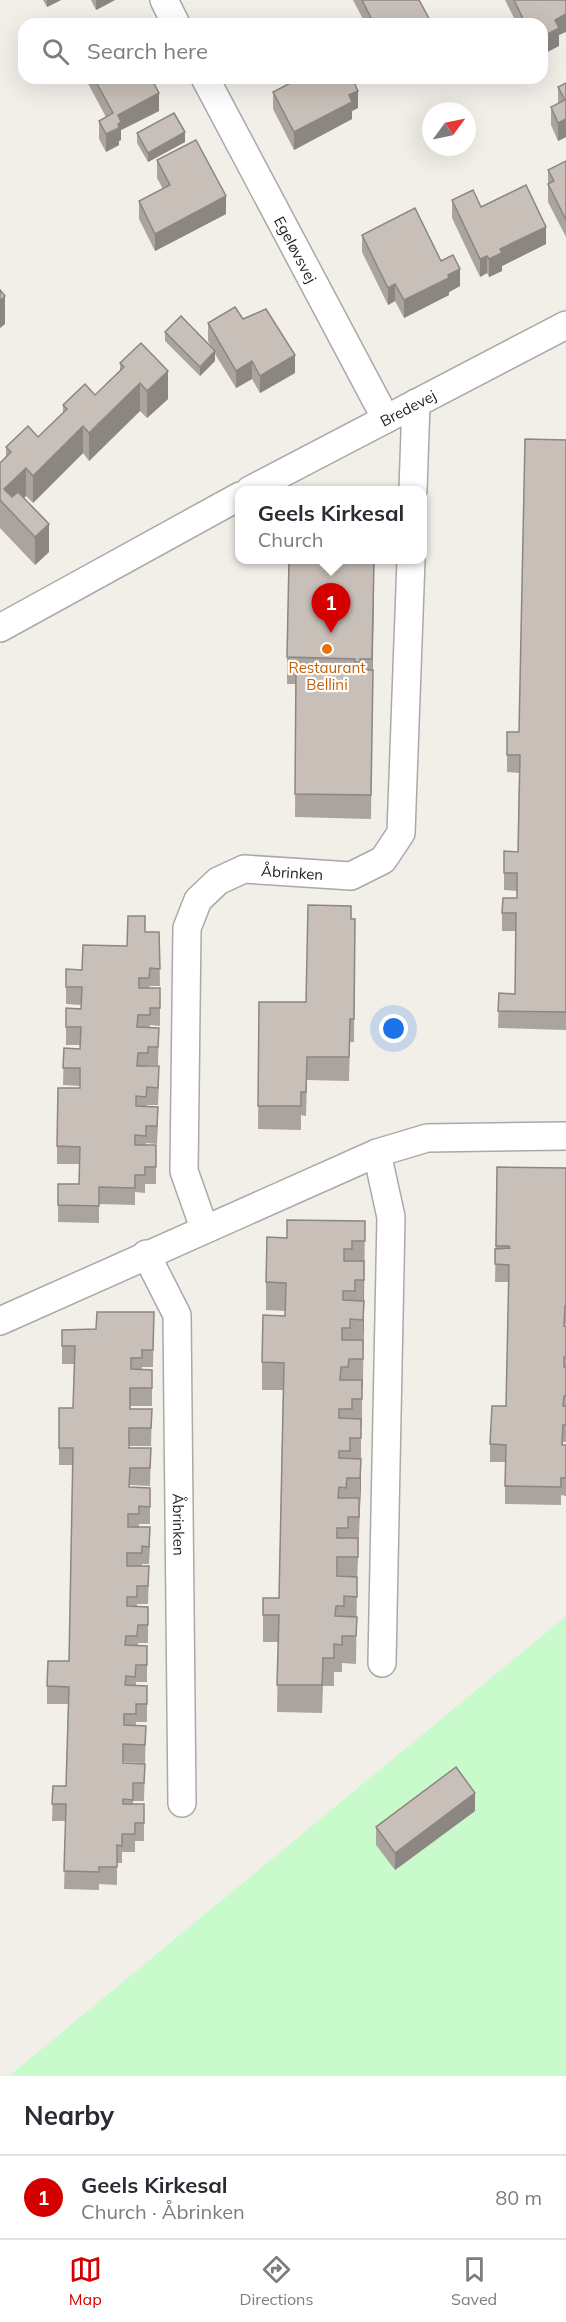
<!DOCTYPE html>
<html lang="en">
<head>
<meta charset="utf-8">
<style>
  :root { --surface:#fff; --page:#f7f7f7; --text:#2b2b33; --muted:#7c7c81; --line:#e1e1e2; --accent:#d40000 }
  body { margin:0; font-family:Mulish,sans-serif; background:var(--page); color:var(--text) }
  .compass { position:absolute; left:422px; top:102px; width:54px; height:54px; border-radius:50%; background:var(--surface); box-shadow:0 6px 24px #0002; rotate:57deg }
  .you { position:absolute; left:394px; top:1029px; width:21px; height:21px; margin:-15px; border:4px solid #fff; border-radius:50%; background:#1a73e8; box-shadow:0 0 0 9px #1a73e833 }
  .badge { display:grid; place-items:center; width:39px; height:39px; border-radius:50%; background:var(--accent); color:#fff; font-size:20px; font-weight:700 }
  .pin { position:absolute; translate:-50% -50px; filter:drop-shadow(0 2px 3px #0008) }
  .pin::after { content:''; position:absolute; top:32px; width:21px; height:18px; background:inherit; clip-path:polygon(0 0,100% 0,50% 100%) }
  .popup { position:absolute; left:235px; top:486px; width:192px; height:78px; box-sizing:border-box; display:grid; place-content:center; border-radius:12px; background:var(--surface); filter:drop-shadow(0 2px 4px #0005); font-size:20px; white-space:nowrap; color:var(--muted) }
  .popup b { font-size:22px; color:var(--text) }
  .popup::after { content:''; position:absolute; left:50%; top:100%; margin-left:-12px; border:12px solid transparent; border-top-color:var(--surface) }
  .list { margin:0; padding:0; list-style:none }
  h2 { display:flex; justify-content:space-between; align-items:center; height:78px; margin:0; padding:0 24px; font-size:26px }
  h2 small { font-size:20px; font-weight:400; color:var(--muted) }
  .list li { display:grid; grid-template-columns:39px 1fr auto; gap:18px; align-items:center; box-sizing:border-box; height:84px; padding:0 24px; border-top:2px solid var(--line) }
  .list b { display:block; font-size:22px; white-space:nowrap }
  .list p { margin:0; font-size:20px; white-space:nowrap; color:var(--muted) }
  .list em { font-size:20px; font-style:normal; color:var(--muted) }
  .icon { flex:none; width:33px; height:33px; fill:none; stroke:currentColor; stroke-width:2; stroke-linecap:round; stroke-linejoin:round }
  .map { position:relative; flex:none; width:566px; height:2076px; overflow:hidden }
  .search { position:absolute; background:var(--surface); box-shadow:0 6px 24px #0002; left:18px; right:18px; top:18px; height:66px; display:flex; align-items:center; gap:15px; box-sizing:border-box; padding:0 21px; border-radius:18px; color:var(--muted); font-size:22px }
  .sheet { height:162px; background:var(--surface) }
  nav { display:flex; justify-content:space-around; align-items:center; box-sizing:border-box; height:84px; border-top:2px solid var(--line); background:var(--surface); font-size:16px; color:var(--muted) }
  nav a { display:grid; justify-items:center; gap:3px }
  nav .on { color:var(--accent) }
  .map>svg:first-child { display:block }
  .park { fill:#c8facc }
  .lines { fill:none; stroke-linecap:round; stroke-linejoin:round }
  .minor-casing { stroke:#a9a9a9; stroke-width:30 }
  .minor { stroke:#fff; stroke-width:27 }
  .wall { fill:#aba49e }
  .shaded-wall { fill:#8b8681 }
  .building { fill:#c7bfb8; stroke:#8b8681; stroke-width:1.5 }
  .food-dot { fill:#e8710a; stroke:#fff; stroke-width:2 }
  .labels { text-anchor:middle; dominant-baseline:central; stroke-width:4.5; stroke-linejoin:round; paint-order:stroke }
  .street-label { font-size:15px; fill:#222; stroke:#fff }
  .food-label { font-size:15px; fill:#c56008; stroke:#fff }
</style>
</head>
<body>
<div class="map">
<svg width="566" height="2076" viewBox="0 0 566 2076">
  <rect width="100%" height="100%" fill="#f2efe9"/>
  <path class="park" d="M566 1616V2076H9Z"/>
  <g class="lines">
    <g class="minor-casing">
      <g id="minor">
        <path d="M164 0 176 24"/>
        <path id="s1" d="M205 78 386 419"/>
        <path id="s2" d="M250 490 566 325"/>
        <path d="M413 490 416 403"/>
        <path d="M0 628 240 496"/>
        <path d="M377 1153 391 1217 382 1663"/>
        <path id="s3" d="M204 1228 184 1171 187 928 198 900 218 881 244 869 351 876 383 860 401 833 411 560"/>
        <path id="s4" d="M146 1254 177 1315 182 1803"/>
        <path d="M0 1321 377 1153 427 1138 566 1136"/>
      </g>
    </g>
    <use href="#minor" class="minor"/>
  </g>
  <g class="wall">
    <path d="M43 0H61L47 7Z"/>
    <path d="M91 0H115L96 10Z"/>
    <path d="M353 0H419L364 21Z"/>
    <path d="M505 0H566L559 35V46L542 24H517Z"/>
    <path d="M85 78H151L159 111 121 130V140L119 141V145L106 152 99 139V121L106 117Z"/>
    <path d="M566 83V137L558 141 551 125V107L558 104V87Z"/>
    <path d="M273 92 358 108 352 111V119L294 150 273 109Z"/>
    <path d="M137 133 185 142 148 162 137 143Z"/>
    <path d="M157 160 226 214 155 251 139 219V201L163 189 157 178Z"/>
    <path d="M566 161V237L548 202V170Z"/>
    <path d="M452 200 481 207 546 244 502 266V271L489 277 487 273 480 277 452 218Z"/>
    <path d="M362 235 441 261 460 286 449 292V295L404 318 395 301 388 305 362 252Z"/>
    <path d="M243 319 295 373 260 393 252 379 236 388 215 354V361L200 376 165 341V332L212 348 208 341V323Z"/>
    <path d="M120 363 168 399 147 418 140 411 89 461 83 453 33 503 26 496 24 498 49 552 35 565 0 528V463L6 457V447L38 437 63 414V405L95 395 120 371Z"/>
    <path d="M566 440V1030L498 1028 499 993 515 994 516 931H502V913L517 898V891L504 890V851L518 852 519 773 507 772V732H519Z"/>
    <path d="M374 582 371 819 295 817 296 684H287V657Z"/>
    <path d="M351 919 355 943 354 1042H350L349 1081 307 1080 306 1116 301 1115V1130L258 1129 259 1002H306Z"/>
    <path d="M145 932H159L160 986H150L149 988H160V1026L150 1025V1027L159 1028 158 1065H148V1066L159 1084 158 1105H147V1107L158 1125 157 1144 146 1143V1145H156V1184H145V1193L135 1192V1205L99 1204V1223L58 1222V1184H79V1164H57V1146L80 1088V1086L63 1085 64 1048 80 1049 81 1045H66V1008L81 1009V1005L66 1004V969L82 970 127 946Z"/>
    <path d="M497 1167 566 1168V1324H565V1326H566V1442H563V1445H566V1496L561 1495V1505L505 1504V1462H490V1444L506 1406 509 1282H495Z"/>
    <path d="M365 1221 363 1387H362V1426H361V1486L357 1584 356 1664 342 1663V1672H334V1686H323L322 1713 277 1712 278 1642H263V1615L279 1598 283 1390H262V1362L285 1316V1311L266 1310V1282L287 1238Z"/>
    <path d="M154 1312 153 1367H142V1370H152V1406H130V1409H152L151 1446H129V1448H151L150 1486 130 1485 129 1487 150 1488V1524H139V1527L150 1545 149 1564H142V1566H149L148 1604H137V1606L148 1607V1643H138V1646H147V1682H136V1685L147 1686V1722H136V1725L146 1726 145 1763 123 1762V1763L145 1764 144 1801H133V1804H144V1841H135V1852H122V1863H117V1885L99 1884V1890L64 1889 66 1821H52L53 1786H66L68 1704H47V1686L69 1661 73 1465H59V1448L73 1408 74 1364H62V1330L96 1329Z"/>
    <path d="M475 1811 395 1870 376 1845V1827Z"/>
  </g>
  <g class="shaded-wall">
    <path d="M47 0H61L47 7Z"/>
    <path d="M96 0H115L96 10Z"/>
    <path d="M566 14V32L559 35V46L542 55V37L555 20Z"/>
    <path d="M358 91V108L352 111V119L294 150V132L349 95Z"/>
    <path d="M159 93V111L121 130V140L119 141V145L106 152V134L118 115Z"/>
    <path d="M566 119V137L558 141V123Z"/>
    <path d="M185 132V142L148 162V153Z"/>
    <path d="M226 196V214L155 251V234Z"/>
    <path d="M546 227V244L502 266V271L489 277V259L500 249Z"/>
    <path d="M487 256V273L480 277V259Z"/>
    <path d="M460 269V286L449 292V295L404 318V300L448 275Z"/>
    <path d="M395 284V301L388 305V288Z"/>
    <path d="M5 296V324L0 328V301Z"/>
    <path d="M215 351V361L200 376V367Z"/>
    <path d="M295 355V373L260 393V376Z"/>
    <path d="M252 361V379L236 388V371Z"/>
    <path d="M168 371V399L147 418V391Z"/>
    <path d="M140 383V411L89 461V433Z"/>
    <path d="M83 426V453L33 503V476Z"/>
    <path d="M26 468V496L10 511 4 489Z"/>
    <path d="M49 524V552L35 565V537Z"/>
    <path d="M374 560V582L372 686V659Z"/>
    <path d="M364 1261V1328L363 1347V1320Z"/>
    <path d="M361 1459V1486L360 1505V1478Z"/>
    <path d="M475 1793V1811L395 1870V1853Z"/>
  </g>
  <g class="building">
    <path d="M362 0H419L432 24H359L371 18Z"/>
    <path d="M514 0H566V14L555 20 559 28 542 37V24H523L525 23Z"/>
    <path d="M94 78H151L159 93 118 115 121 122 118 124 119 128 106 134 99 121 113 113Z"/>
    <path d="M300 78H352L358 91 349 95 352 102 294 132 273 92Z"/>
    <path d="M566 83V119L558 123 551 107 565 100 558 87Z"/>
    <path d="M174 113 185 132 148 153 137 133Z"/>
    <path d="M196 140 226 196 155 234 139 201 170 185 157 160Z"/>
    <path d="M566 161V220L548 184 554 181 548 170Z"/>
    <path d="M526 185 546 227 500 249 502 253 489 259 487 256 480 259 452 200 473 190 481 207Z"/>
    <path d="M415 208 441 261 453 255 460 269 448 275 449 278 404 300 395 284 388 288 362 235Z"/>
    <path d="M0 290 5 296 0 301Z"/>
    <path d="M235 307 243 319 266 309 295 355 260 376 252 361 236 371 208 323Z"/>
    <path d="M181 316 215 351 200 367 165 332Z"/>
    <path d="M141 343 168 371 147 391 140 383 89 433 83 426 33 476 26 468 4 489 12 497 18 492 49 524 35 537 0 500V463L11 452 6 447 28 426 38 437 67 409 63 405 85 384 95 395 124 367 120 363Z"/>
    <path d="M525 439 566 440V1012L498 1011 499 993 515 994 516 913H502L503 898H517V873H504V851L518 852 520 755H507V732H519Z"/>
    <path d="M289 560H374L372 659H360V662H355V659L287 657Z"/>
    <path d="M296 669 373 670 371 795 295 794Z"/>
    <path d="M308 905 351 906V919H355L354 1019H350L349 1057H307L306 1092H301V1106H258L259 1002H306Z"/>
    <path d="M128 916H145V932H159L160 969 150 968 149 978H139V988H160V1008H150V1015H138L137 1027 159 1028 158 1047H148V1053H138L137 1066H159L158 1088 147 1087 146 1097 136 1096V1106L158 1107 157 1126H146V1136L135 1135V1145H156V1167H145V1175H135V1188L99 1187V1206L58 1205V1184H79L80 1147 57 1146 58 1088H80V1068H63L64 1048 80 1049 81 1027H66V1008L81 1009 82 987H66V969L82 970 83 945 127 946Z"/>
    <path d="M497 1167 566 1168V1306H565L564 1326H566V1357H564V1367H566V1396H564L563 1406H566V1425H563L562 1445H566V1478H561V1487L505 1486 506 1445 490 1444 492 1406H506L509 1265 495 1264V1249L510 1248 509 1246H496Z"/>
    <path d="M287 1220 365 1221V1241H352V1249H344V1261H364V1280H355V1291H343V1300L364 1301 363 1320 350 1319V1328H342V1340H363V1359H349L348 1367H341L340 1380H362V1399H352V1409H339V1418L361 1419V1438H350V1451H339V1458L361 1459 360 1478H347L346 1488 339 1487 338 1498H359V1517H348V1528H337V1538H358V1557H337V1576L357 1577V1597L344 1596V1606H336L335 1616 357 1617 356 1636H342V1645L334 1644V1658H323L322 1685H277L279 1615H263V1598H279L284 1363 262 1362 263 1315 285 1316 286 1283 266 1282 267 1237 287 1238Z"/>
    <path d="M97 1312H154L153 1350H142V1358H131V1369L152 1370V1388H130V1409H152L151 1428H129V1448H151L150 1468H130L129 1487 150 1488V1507L139 1506V1514H128V1527H150L149 1547 142 1546V1553H127V1566H149L148 1586H137V1597H127V1606L148 1607V1625H138L137 1636H126L125 1645 147 1646V1665H136L135 1677 126 1676 125 1685 147 1686V1704H136V1714H124V1725L146 1726 145 1745 123 1744V1763L145 1764 144 1783H133V1800L123 1799V1804H144V1823H135V1834H122V1846L117 1845V1867H99V1872L64 1871 66 1804H52L53 1786H66L69 1687 47 1686 48 1661H69L73 1448H59V1408H73L75 1346H62V1330L96 1329Z"/>
    <path d="M456 1767 475 1793 395 1853 376 1827Z"/>
  </g>
  <circle class="food-dot" cx="327" cy="649" r="6"/>
  <g class="labels">
    <g class="street-label">
      <text stroke="none"><textPath href="#s1" startOffset="194">Egeløvsvej</textPath></text>
      <text stroke="none"><textPath href="#s2" startOffset="178">Bredevej</textPath></text>
      <text stroke="none"><textPath href="#s3" startOffset="438">Åbrinken</textPath></text>
      <text stroke="none"><textPath href="#s4" startOffset="278">Åbrinken</textPath></text>
    </g>
    <g class="food-label">
      <text x="327" y="667">Restaurant<tspan x="327" dy="17">Bellini</tspan></text>
    </g>
  </g>
</svg>
<svg class="compass" viewBox="-18 -18 36 36"><path d="M0-13l5 13h-10z" fill="#e53935"/><path d="M0 13l5-13h-10z" fill="#7c7c81"/></svg>
<div class="you"></div>
<div class="pin badge" style="left:331px;top:633px">1</div>
<div class="popup"><b>Geels Kirkesal</b>Church</div>
<div class="search"><svg class="icon" aria-label="search" viewBox="0 0 24 24"><circle cx="10" cy="10" r="6"/><path d="M15 15l6 6"/></svg>Search here</div>
</div>
<section class="sheet">
<h2>Nearby<small></small></h2>
<ul class="list">
<li><span class="badge">1</span><div><b>Geels Kirkesal</b><p>Church · Åbrinken</p></div><em>80 m</em></li>
</ul>
</section>
<nav>
<a class="on"><svg class="icon" aria-label="map" viewBox="0 0 24 24"><path d="M3 6l6-2 6 2 6-2v14l-6 2-6-2-6 2zM9 4v14M15 6v14"/></svg>Map</a>
<a><svg class="icon" aria-label="directions" viewBox="0 0 24 24"><path d="M12 3l9 9-9 9-9-9zM9 14v-3h6M13 9l2 2-2 2"/></svg>Directions</a>
<a><svg class="icon" aria-label="saved" viewBox="0 0 24 24"><path d="M7 4h10v16l-5-4-5 4z"/></svg>Saved</a>
</nav>
</body>
</html>
